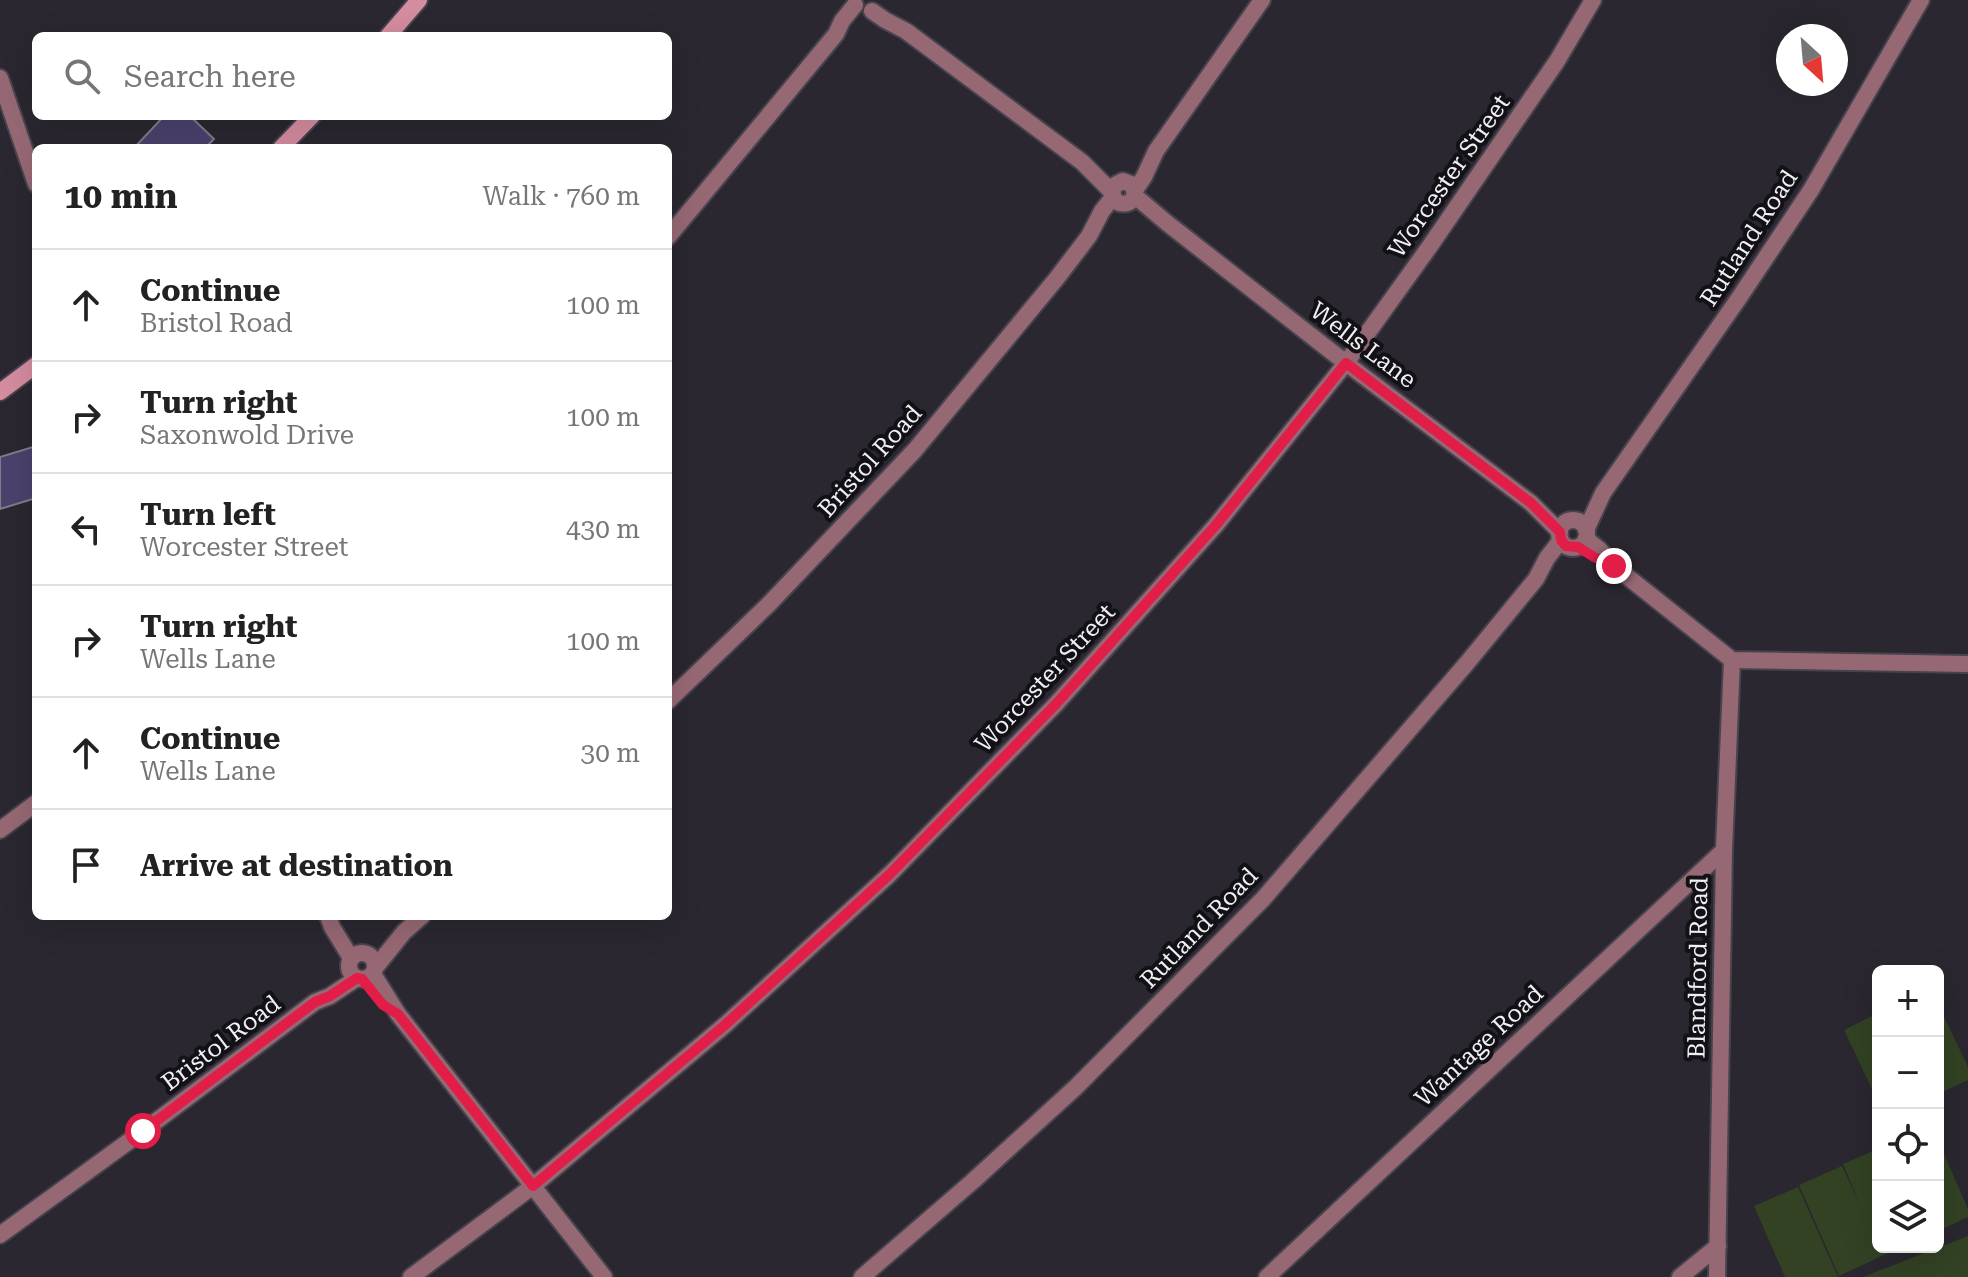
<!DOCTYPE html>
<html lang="en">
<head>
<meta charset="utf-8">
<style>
  :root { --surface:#fff; --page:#f6f6f6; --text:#222; --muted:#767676; --line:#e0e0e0 }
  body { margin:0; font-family:"Roboto Serif",serif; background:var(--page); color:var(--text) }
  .controls { position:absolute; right:24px; bottom:24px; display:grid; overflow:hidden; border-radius:12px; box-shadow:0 8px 32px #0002 }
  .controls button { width:72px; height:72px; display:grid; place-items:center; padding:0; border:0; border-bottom:2px solid var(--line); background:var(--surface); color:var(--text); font:40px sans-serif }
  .compass { position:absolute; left:1776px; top:24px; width:72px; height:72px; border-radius:50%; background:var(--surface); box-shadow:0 8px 32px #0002; rotate:154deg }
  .stop { position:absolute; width:24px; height:24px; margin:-18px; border:6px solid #e11d48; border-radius:50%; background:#fff }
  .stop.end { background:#e11d48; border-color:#fff; box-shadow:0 2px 8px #0008 }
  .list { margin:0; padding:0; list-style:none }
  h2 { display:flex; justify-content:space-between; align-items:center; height:104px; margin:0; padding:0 32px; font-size:34px }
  h2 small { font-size:26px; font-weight:400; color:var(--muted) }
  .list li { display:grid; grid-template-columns:52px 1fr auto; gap:24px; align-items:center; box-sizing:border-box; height:112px; padding:0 32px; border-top:2px solid var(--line) }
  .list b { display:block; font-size:30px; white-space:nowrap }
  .list p { margin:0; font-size:26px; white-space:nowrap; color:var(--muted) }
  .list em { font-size:26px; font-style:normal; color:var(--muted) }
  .icon { flex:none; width:44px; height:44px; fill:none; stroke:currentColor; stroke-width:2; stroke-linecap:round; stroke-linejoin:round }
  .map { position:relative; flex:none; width:1968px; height:1277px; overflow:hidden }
  .search { position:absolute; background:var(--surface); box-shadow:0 8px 32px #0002; left:32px; top:32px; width:640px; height:88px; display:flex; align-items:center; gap:20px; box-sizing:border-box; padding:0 28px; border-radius:12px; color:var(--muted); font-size:30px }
  .panel { position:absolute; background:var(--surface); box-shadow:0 8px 32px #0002; left:32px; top:144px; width:640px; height:776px; border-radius:12px }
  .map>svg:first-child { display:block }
  .green { fill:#324223 }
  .building { fill:#4b416d; stroke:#7e7d87; stroke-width:2 }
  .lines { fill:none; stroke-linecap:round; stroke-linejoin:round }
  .street-casing { stroke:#46434c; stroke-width:20 }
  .secondary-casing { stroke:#46434c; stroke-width:20 }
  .street { stroke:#966874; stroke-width:16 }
  .secondary { stroke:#d48c9f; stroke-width:16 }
  .route { stroke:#e11d48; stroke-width:10 }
  .labels { text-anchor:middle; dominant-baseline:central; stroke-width:8; stroke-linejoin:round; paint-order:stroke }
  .street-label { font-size:24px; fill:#f1eff5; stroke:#121115 }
</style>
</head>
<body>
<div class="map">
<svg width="1968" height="1277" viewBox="0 0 1968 1277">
  <rect width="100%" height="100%" fill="#2a2730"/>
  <g class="green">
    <path d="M1938 1004 1968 1067V1080L1938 1094Z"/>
    <path d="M1878 1013V1102L1844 1030Z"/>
    <path d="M1938 1140 1968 1209V1217L1938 1231Z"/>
    <path d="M1878 1149 1877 1245 1879 1247H1901L1839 1276 1799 1185 1842 1166 1860 1205 1843 1164Z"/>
    <path d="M1798 1187 1838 1277H1785L1754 1206Z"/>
    <path d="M1968 1236V1277H1863Z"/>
  </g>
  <g class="building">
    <path d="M164 116H190L214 139 205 148H134Z"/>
    <path d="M36 446V498L0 509V457Z"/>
  </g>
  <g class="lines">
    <g class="street-casing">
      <g id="street">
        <path d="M872 11 885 20 906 31 1082 162 1112 192 1115 201C1129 209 1140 197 1131 184L1123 181 1115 185 1112 192"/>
        <path d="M0 78 36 184"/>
        <path d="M1135 190 1144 177 1156 151 1262 0"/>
        <path d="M1135 196 1167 223 1346 363 1531 503 1560 532"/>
        <path d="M668 237 836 34 842 21 855 5"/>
        <circle cx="1573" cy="534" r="14"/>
        <path d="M1586 530 1603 493 1739 298 1811 190 1921 0"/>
        <path d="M1586 539 1599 549 1614 566 1732 660 1968 664"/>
        <path d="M668 701 769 604 915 450 1057 278 1089 236 1102 211 1113 197"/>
        <path d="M0 830 36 803"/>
        <path d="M328 916 332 927 351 958"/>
        <circle cx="362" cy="966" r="13"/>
        <path d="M375 968 404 932 422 916"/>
        <path d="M373 974 398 1014 604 1277"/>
        <path d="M0 1235 143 1131 315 1002 330 996 357 978"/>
        <path d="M411 1277 533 1186 725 1025 890 874 1056 704 1216 525 1346 363 1430 246 1557 61 1593 0"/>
        <path d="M862 1277 973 1181 1076 1087 1263 899 1467 663 1536 579 1547 558 1561 540"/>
        <path d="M1267 1277 1724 850"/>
        <path d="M1680 1277 1718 1246"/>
        <path d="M1717 1277 1724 850 1732 660"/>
      </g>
    </g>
    <g class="secondary-casing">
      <g id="secondary">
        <path d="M388 36 419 0"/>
        <path d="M281 148 312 116"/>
        <path d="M0 392 36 365"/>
      </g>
    </g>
    <use href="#street" class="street"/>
    <use href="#secondary" class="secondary"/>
  </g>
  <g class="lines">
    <path class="route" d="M143 1131 315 1002 330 996 357 978 362 979 383 1005 398 1014 533 1186 725 1025 890 874 1056 704 1216 525 1346 363 1531 503 1560 532 1561 540 1566 546 1578 547 1594 557 1614 566"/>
  </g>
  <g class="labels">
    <g class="street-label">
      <text transform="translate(1449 176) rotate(-55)">Worcester Street</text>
      <text transform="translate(1749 238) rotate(-57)">Rutland Road</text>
      <text transform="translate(1363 345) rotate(37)">Wells Lane</text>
      <text transform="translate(870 461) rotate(-48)">Bristol Road</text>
      <text transform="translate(1045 678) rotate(-47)">Worcester Street</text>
      <text transform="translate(1199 928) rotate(-46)">Rutland Road</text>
      <text transform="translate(1698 968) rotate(-89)">Blandford Road</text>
      <text transform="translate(221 1043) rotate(-37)">Bristol Road</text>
      <text transform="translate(1479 1046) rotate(-43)">Wantage Road</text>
    </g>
  </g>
</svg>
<div class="controls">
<button>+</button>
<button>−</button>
<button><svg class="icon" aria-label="locate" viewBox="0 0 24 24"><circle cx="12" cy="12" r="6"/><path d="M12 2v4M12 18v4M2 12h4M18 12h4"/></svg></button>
<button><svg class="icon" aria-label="layers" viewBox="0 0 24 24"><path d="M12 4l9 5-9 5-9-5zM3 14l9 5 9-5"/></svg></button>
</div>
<svg class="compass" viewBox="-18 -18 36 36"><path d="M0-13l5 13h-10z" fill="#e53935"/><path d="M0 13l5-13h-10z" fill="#767676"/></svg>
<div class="stop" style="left:143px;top:1131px"></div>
<div class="stop end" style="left:1614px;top:566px"></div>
<div class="search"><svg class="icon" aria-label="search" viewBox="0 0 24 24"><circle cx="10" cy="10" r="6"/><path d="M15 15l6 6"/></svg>Search here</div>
<section class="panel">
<h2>10 min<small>Walk · 760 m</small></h2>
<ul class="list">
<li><svg class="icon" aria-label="ahead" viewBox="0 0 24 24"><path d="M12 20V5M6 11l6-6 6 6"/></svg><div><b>Continue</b><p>Bristol Road</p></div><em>100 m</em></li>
<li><svg class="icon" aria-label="right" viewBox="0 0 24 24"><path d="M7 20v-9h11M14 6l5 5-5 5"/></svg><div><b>Turn right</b><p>Saxonwold Drive</p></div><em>100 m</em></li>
<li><svg class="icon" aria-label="left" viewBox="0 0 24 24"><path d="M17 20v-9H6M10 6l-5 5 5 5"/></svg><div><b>Turn left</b><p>Worcester Street</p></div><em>430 m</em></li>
<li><svg class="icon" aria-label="right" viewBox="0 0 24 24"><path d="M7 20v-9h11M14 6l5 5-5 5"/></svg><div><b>Turn right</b><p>Wells Lane</p></div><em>100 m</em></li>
<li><svg class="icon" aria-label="ahead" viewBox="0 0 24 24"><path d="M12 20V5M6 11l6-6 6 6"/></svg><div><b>Continue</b><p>Wells Lane</p></div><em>30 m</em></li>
<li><svg class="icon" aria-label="arrive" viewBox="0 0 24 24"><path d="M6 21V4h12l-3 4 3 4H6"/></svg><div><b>Arrive at destination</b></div></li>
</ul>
</section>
</div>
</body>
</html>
